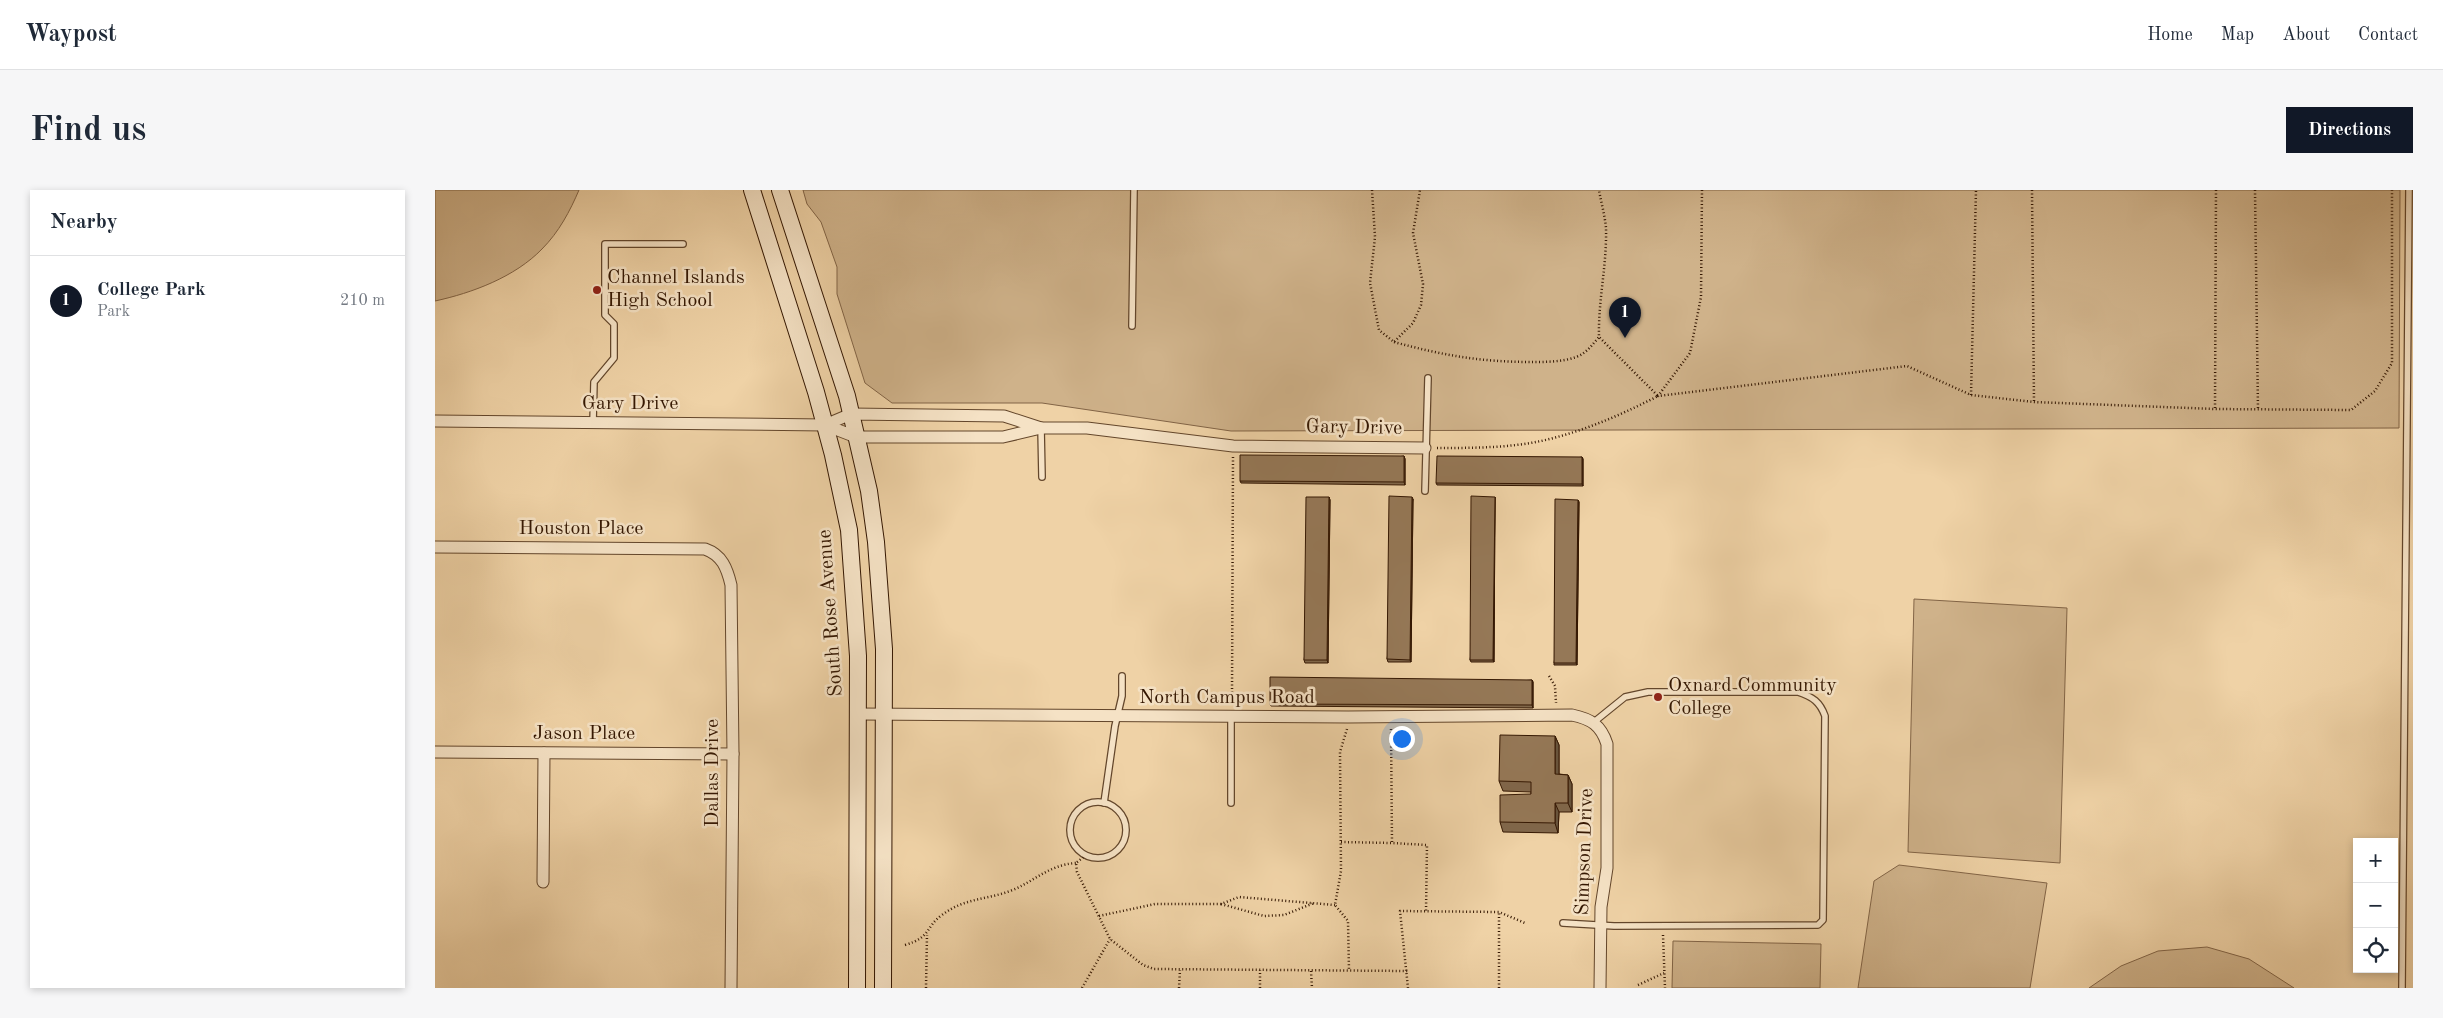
<!DOCTYPE html>
<html lang="en">
<head>
<meta charset="utf-8">
<style>
  :root { --surface:#fff; --page:#f6f6f7; --text:#1f2937; --muted:#747a83; --line:#e0e1e3; --accent:#111827 }
  body { margin:0; font-family:"Old Standard TT",serif; background:var(--page); color:var(--text) }
  .controls { position:absolute; right:15px; bottom:15px; display:grid; overflow:hidden; border-radius:0px; box-shadow:0 2px 8px #0003 }
  .controls button { width:45px; height:45px; display:grid; place-items:center; padding:0; border:0; border-bottom:1px solid var(--line); background:var(--surface); color:var(--text); font:25px sans-serif }
  .you { position:absolute; left:966px; top:548px; width:18px; height:18px; margin:-12px; border:4px solid #fff; border-radius:50%; background:#1a73e8; box-shadow:0 0 0 8px #1a73e833 }
  .badge { display:grid; place-items:center; width:32px; height:32px; border-radius:50%; background:var(--accent); color:#fff; font-size:16px; font-weight:700 }
  .pin { position:absolute; translate:-50% -41px; filter:drop-shadow(0 1px 2px #0008) }
  .pin::after { content:''; position:absolute; top:26px; width:18px; height:15px; background:inherit; clip-path:polygon(0 0,100% 0,50% 100%) }
  .list { margin:0; padding:0; list-style:none }
  h2 { display:flex; justify-content:space-between; align-items:center; height:65px; margin:0; padding:0 20px; font-size:21px }
  h2 small { font-size:16px; font-weight:400; color:var(--muted) }
  .list li { display:grid; grid-template-columns:32px 1fr auto; gap:15px; align-items:center; box-sizing:border-box; height:90px; padding:0 20px; border-top:1px solid var(--line) }
  .list b { display:block; font-size:19px; white-space:nowrap }
  .list p { margin:0; font-size:16px; white-space:nowrap; color:var(--muted) }
  .list em { font-size:16px; font-style:normal; color:var(--muted) }
  .icon { flex:none; width:28px; height:28px; fill:none; stroke:currentColor; stroke-width:2; stroke-linecap:round; stroke-linejoin:round }
  .map { position:relative; flex:none; width:1978px; height:798px; overflow:hidden; border-radius:0px }
  header { display:flex; align-items:center; gap:30px; box-sizing:border-box; height:70px; padding:0 25px; background:var(--surface); border-bottom:1px solid var(--line) }
  header strong { font-size:24px }
  nav { display:flex; gap:28px; margin-inline-start:auto; font-size:18px }
  .intro { display:flex; align-items:center; justify-content:space-between; box-sizing:border-box; height:120px; padding:0 30px }
  h1 { margin:0; font-size:35px }
  .button { padding:12px 22px; border-radius:0px; background:var(--accent); color:#fff; font-size:18px; font-weight:700 }
  main { display:flex; gap:30px; padding:0 30px }
  aside { flex:1; background:var(--surface); border-radius:0px; box-shadow:0 2px 8px #0003 }
  .map>svg:first-child { display:block }
  .green { fill:#cfb28a; stroke:#826446 }
  .lines { fill:none; stroke-linecap:round; stroke-linejoin:round }
  .service-casing { stroke:#63462b; stroke-width:8 }
  .minor-casing { stroke:#63462b; stroke-width:13 }
  .secondary-casing { stroke:#341702; stroke-width:18 }
  .path { stroke:#341702; stroke-width:2.5; stroke-dasharray:1 2.5; stroke-linecap:butt }
  .service { stroke:#f5e2c5; stroke-width:5.5 }
  .minor { stroke:#f5e2c5; stroke-width:11 }
  .secondary { stroke:#f5e2c5; stroke-width:16 }
  .wall { fill:#80674b; stroke:#341702 }
  .shaded-wall { fill:#68543d; stroke:#341702 }
  .building { fill:#957857; stroke:#341702 }
  .poi-dot { fill:#8f2418; stroke:#f5e2c5; stroke-width:2 }
  .labels { text-anchor:middle; dominant-baseline:central; stroke-width:5; stroke-linejoin:round; paint-order:stroke }
  .poi-label { font-size:20px; fill:#341702; stroke:#f5e2c5; text-anchor:start }
  .street-label { font-size:20px; fill:#341702; stroke:#f5e2c5 }
</style>
</head>
<body>
<header>
<strong>Waypost</strong>
<nav><a>Home</a><a>Map</a><a>About</a><a>Contact</a></nav>
</header>
<div class="intro"><h1>Find us</h1><a class="button">Directions</a></div>
<main>
<aside>
<h2>Nearby<small></small></h2>
<ul class="list">
<li><span class="badge">1</span><div><b>College Park</b><p>Park</p></div><em>210 m</em></li>
</ul>
</aside>
<div class="map">
<svg width="1978" height="798" viewBox="0 0 1978 798">
  <rect width="100%" height="100%" fill="#efd2a6"/>
  <filter id="stains"><feTurbulence type="fractalNoise" baseFrequency=".004" numOctaves="4"/><feColorMatrix values="0 0 0 0 .2 0 0 0 0 .09 0 0 0 0 .02 0 0 0 .5 -.17"/></filter>
  <radialGradient id="worn" r=".72"><stop offset=".6" stop-color="#630" stop-opacity="0"/><stop offset="1" stop-color="#630" stop-opacity=".3"/></radialGradient>
  <g class="green">
    <path d="M0 0H144C135 21 124 42 107 59 80 87 37 103 0 111Z"/>
    <path d="M368 0H1965L1964 238 796 241 607 213H457L430 193 402 104V77L386 32 372 14Z"/>
    <path d="M1479 409 1632 418 1625 673 1473 662Z"/>
    <path d="M1464 675 1612 693 1595 798H1423L1439 691Z"/>
    <path d="M1238 751 1386 754 1385 798H1237Z"/>
    <path d="M1772 757 1814 769 1859 798H1654L1686 776 1723 761Z"/>
  </g>
  <g class="lines">
    <g class="service-casing">
      <g id="service">
        <path d="M697 136 699 0"/>
        <path d="M158 233 159 192 179 168V134L170 125V54H248"/>
        <path d="M606 238 607 287"/>
        <path d="M990 301 993 188"/>
        <path d="M796 526V613"/>
        <circle cx="663" cy="640" r="28"/>
        <path d="M669 613 680 536 687 506V486"/>
        <path d="M1128 733 1179 736 1383 735 1388 730 1390 526C1385 512 1378 507 1363 502H1213L1190 507 1159 532"/>
        <path d="M1967 798 1974 0"/>
      </g>
    </g>
    <g class="minor-casing">
      <g id="minor">
        <path d="M0 231 390 235 421 247H568L606 238H652L798 256 990 258"/>
        <path d="M390 235 416 224 569 226 606 238"/>
        <path d="M0 357 270 359C287 365 292 378 296 395L298 564 296 798"/>
        <path d="M423 524 913 527 1137 525C1156 529 1166 535 1172 554V678L1166 717 1165 798"/>
        <path d="M0 562 298 564"/>
        <path d="M108 692 109 563"/>
      </g>
    </g>
    <g class="secondary-casing">
      <g id="secondary">
        <path d="M317 0 381 202 398 265 414 340 423 466 422 798"/>
        <path d="M345 0 412 206 434 301 441 352 449 459 448 798"/>
      </g>
    </g>
    <g class="path">
      <path d="M937 0 940 47 935 93 944 140 959 152 978 133 986 115 988 94 978 43 985 0"/>
      <path d="M1267 0 1266 107 1255 163 1223 206 1472 176 1536 205 1599 212 1780 219 1916 220 1940 201 1957 173V0"/>
      <path d="M1597 0 1599 212"/>
      <path d="M1820 0 1823 220"/>
      <path d="M959 152C1007 165 1045 172 1096 172 1110 172 1128 172 1141 167 1152 163 1157 155 1164 147 1163 111 1172 75 1171 38 1170 26 1166 12 1164 0"/>
      <path d="M1536 205 1541 0"/>
      <path d="M1780 218 1781 0"/>
      <path d="M1002 258C1036 258 1073 258 1106 251 1147 242 1186 225 1223 206L1164 147"/>
      <path d="M1114 486 1120 496 1121 513"/>
      <path d="M797 506 798 267"/>
      <path d="M912 539 905 562 906 681 900 715 913 731 914 781"/>
      <path d="M956 539 957 653 992 655 991 721"/>
      <path d="M906 652 957 653"/>
      <path d="M651 665 641 673 642 682 675 749 708 775 719 779 973 781"/>
      <path d="M786 714 829 726 849 725 879 713"/>
      <path d="M664 726 720 714H786L804 707 900 715"/>
      <path d="M1228 745 1230 798"/>
      <path d="M470 755C497 747 490 737 507 725 529 708 551 710 575 701 599 692 613 675 641 673"/>
      <path d="M876 781 877 798"/>
      <path d="M1203 795 1229 783"/>
      <path d="M491 798 492 745"/>
      <path d="M647 798 675 749"/>
      <path d="M744 798 745 780"/>
      <path d="M825 798V780"/>
      <path d="M973 798 965 721 1064 722 1090 733"/>
      <path d="M1064 798V722"/>
    </g>
    <use href="#service" class="service"/>
    <use href="#minor" class="minor"/>
    <use href="#secondary" class="secondary"/>
  </g>
  <g class="wall">
    <path d="M969 266 970 269V295L806 293 805 291Z"/>
    <path d="M1147 267 1148 269V296L1002 295 1001 293Z"/>
    <path d="M894 307 895 310 893 473H870L869 470Z"/>
    <path d="M1060 307V309L1059 472H1036L1035 470Z"/>
    <path d="M978 309 976 472H953L952 469Z"/>
    <path d="M1143 310 1144 312 1142 475H1119V473Z"/>
    <path d="M1097 490 1098 492V518L836 516 835 514Z"/>
    <path d="M1120 546 1124 555V584L1133 585 1137 594V622H1124L1123 643 1068 642 1065 632 1096 604V602L1068 601 1064 591Z"/>
  </g>
  <g class="shaded-wall">
    <path d="M969 266 970 269V295L969 292Z"/>
    <path d="M1147 267 1148 269V296L1147 294Z"/>
    <path d="M894 307 895 310 893 473 892 470Z"/>
    <path d="M977 307 978 309 976 472 975 470Z"/>
    <path d="M1060 307V309L1059 472 1058 470Z"/>
    <path d="M1143 310 1144 312 1142 475 1141 473Z"/>
    <path d="M1097 490 1098 492V518L1097 515Z"/>
    <path d="M1120 546 1124 555V593L1120 584Z"/>
    <path d="M1133 585 1137 594V622L1133 613Z"/>
    <path d="M1120 613 1124 622 1123 643 1120 633Z"/>
  </g>
  <g class="building">
    <path d="M805 265 969 266V292L805 291Z"/>
    <path d="M1002 266 1147 267V294L1001 293Z"/>
    <path d="M954 306 977 307 975 470 952 469Z"/>
    <path d="M1036 306 1060 307 1058 470H1035Z"/>
    <path d="M871 307H894L892 470H869Z"/>
    <path d="M1120 309 1143 310 1141 473H1119Z"/>
    <path d="M835 487 1097 490V515L835 514Z"/>
    <path d="M1065 545 1120 546V584L1133 585V613H1120V633L1065 632V605L1096 604V592L1064 591Z"/>
  </g>
  <g class="poi-dot">
    <circle cx="162" cy="100" r="5"/>
    <circle cx="1223" cy="507" r="5"/>
  </g>
  <g class="labels">
    <g class="poi-label">
      <text x="172" y="88">Channel Islands<tspan x="172" dy="23">High School</tspan></text>
      <text x="1233" y="496">Oxnard Community<tspan x="1233" dy="23">College</tspan></text>
    </g>
    <g class="street-label">
      <text x="195" y="214">Gary Drive</text>
      <text transform="translate(919 238) rotate(1)">Gary Drive</text>
      <text x="146" y="339">Houston Place</text>
      <text transform="translate(396 423) rotate(-94)">South Rose Avenue</text>
      <text x="792" y="508">North Campus Road</text>
      <text x="149" y="544">Jason Place</text>
      <text transform="translate(278 583) rotate(-90)">Dallas Drive</text>
      <text transform="translate(1150 662) rotate(-88)">Simpson Drive</text>
    </g>
  </g>
  <rect width="100%" height="100%" filter="url(#stains)"/>
  <rect width="100%" height="100%" fill="url(#worn)"/>
</svg>
<div class="controls">
<button>+</button>
<button>−</button>
<button><svg class="icon" aria-label="locate" viewBox="0 0 24 24"><circle cx="12" cy="12" r="6"/><path d="M12 2v4M12 18v4M2 12h4M18 12h4"/></svg></button>
</div>
<div class="you"></div>
<div class="pin badge" style="left:1190px;top:148px">1</div>
</div>
</main>
</body>
</html>
